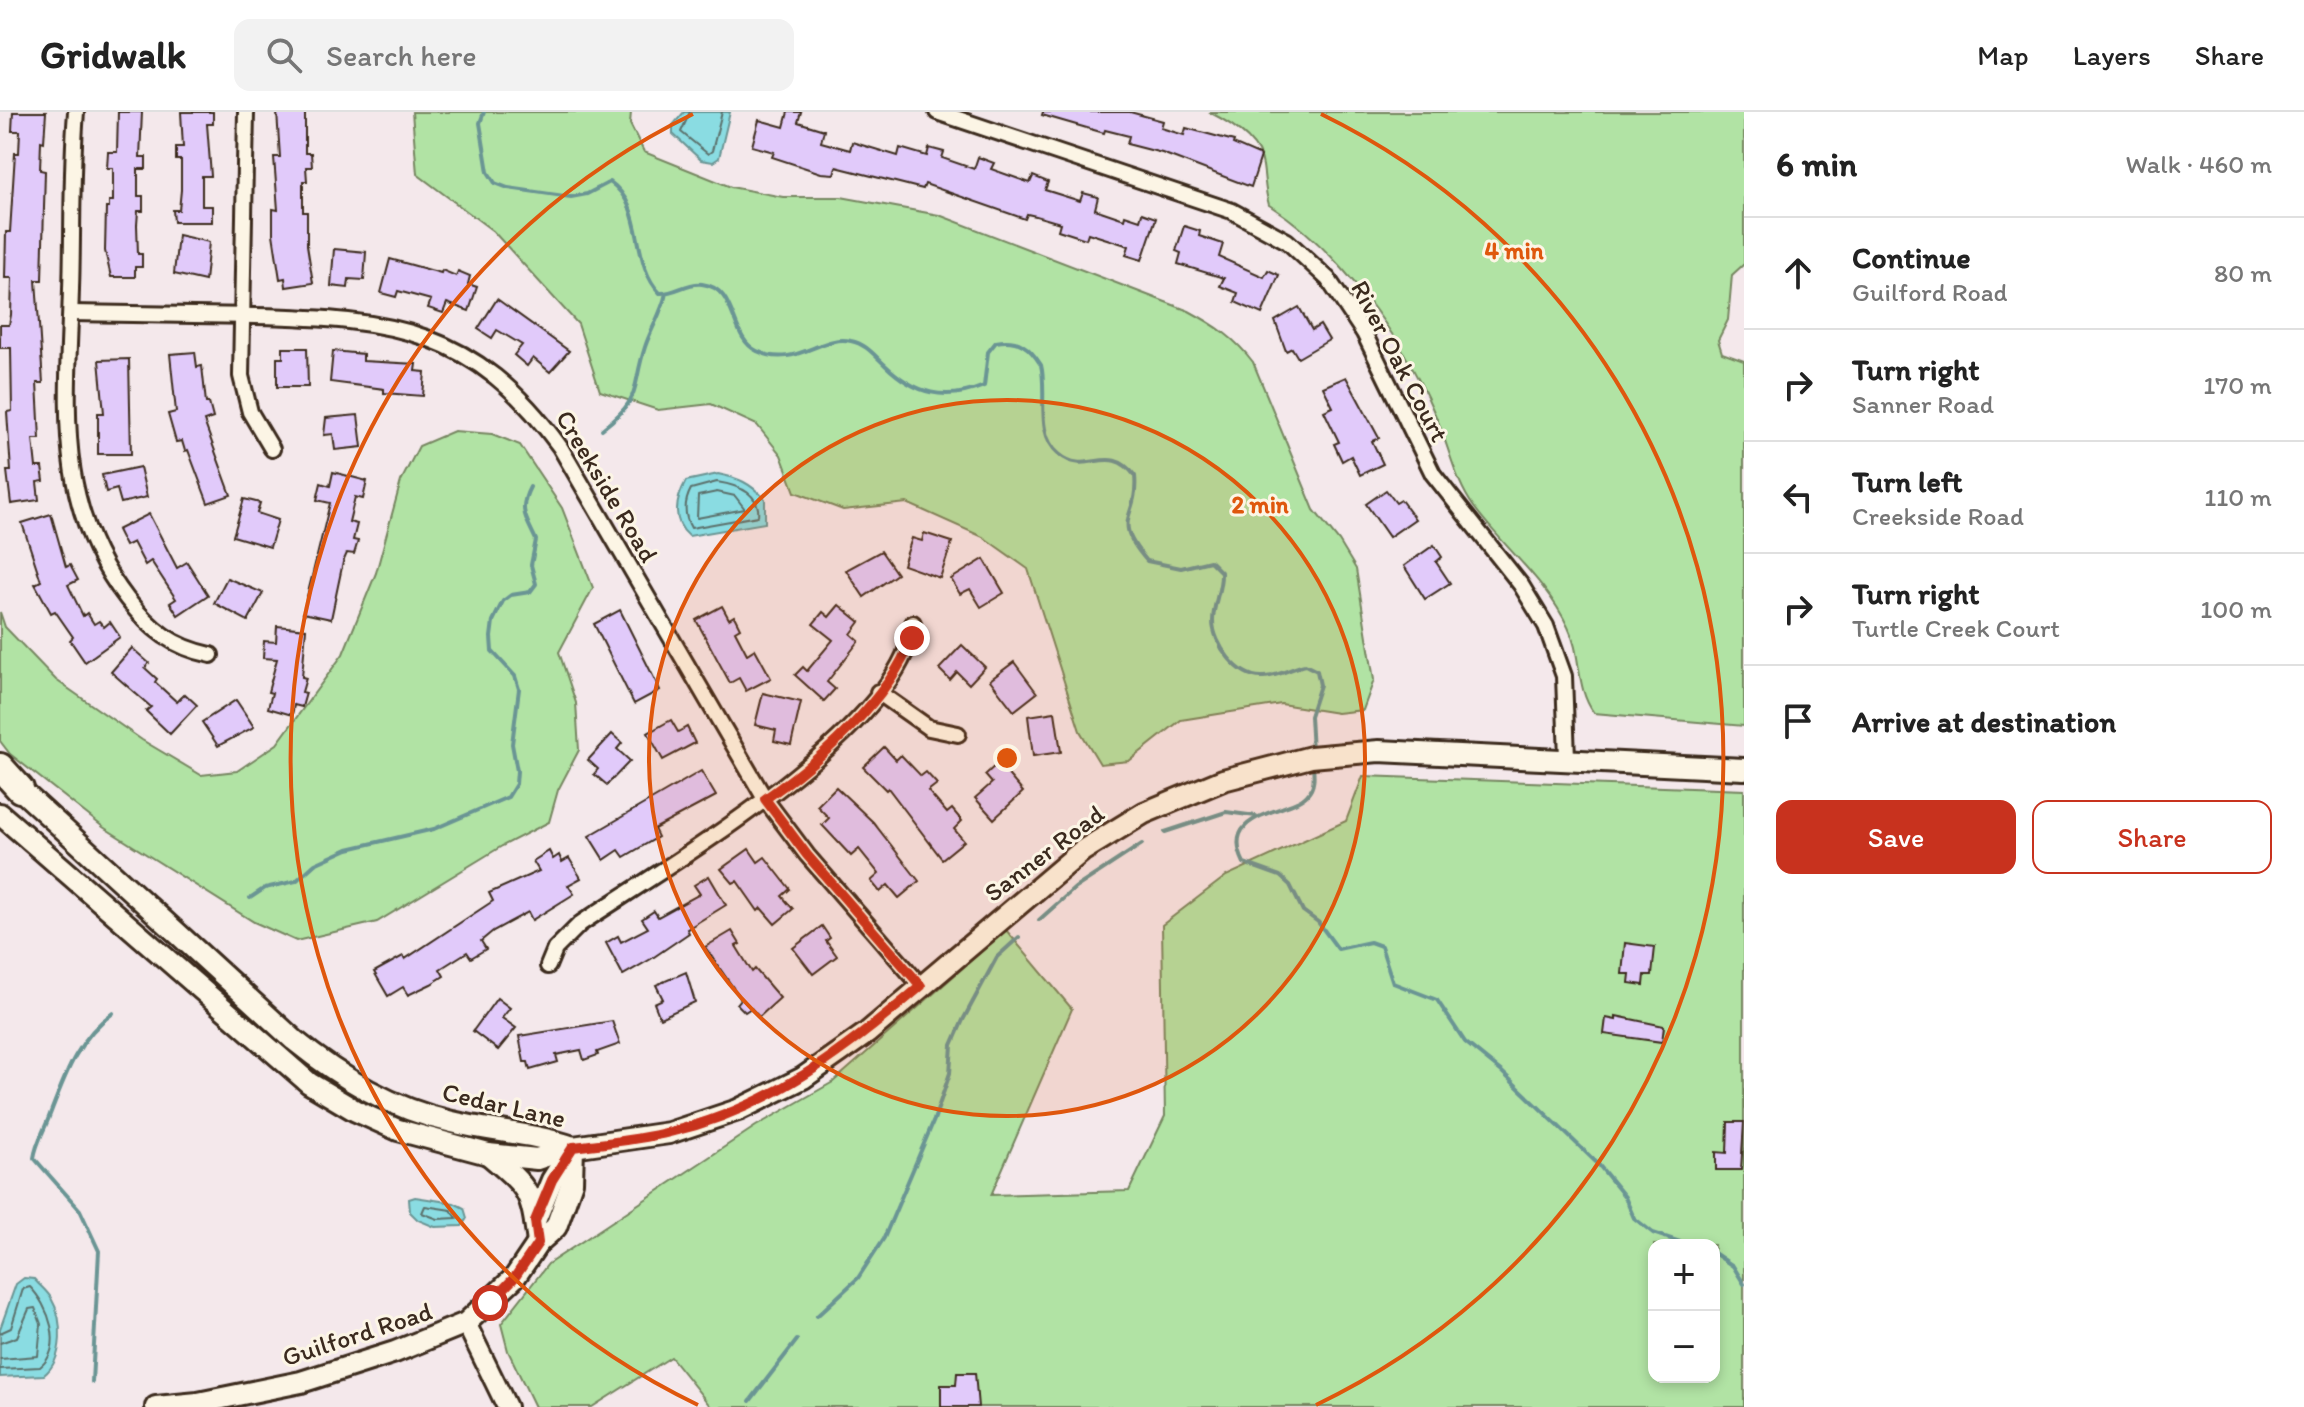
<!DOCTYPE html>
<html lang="en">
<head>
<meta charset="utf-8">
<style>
  :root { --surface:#fff; --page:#f2f2f2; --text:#222; --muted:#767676; --line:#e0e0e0; --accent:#c8321e }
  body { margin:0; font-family:Itim,sans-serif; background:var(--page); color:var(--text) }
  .controls { position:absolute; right:24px; bottom:24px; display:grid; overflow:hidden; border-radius:16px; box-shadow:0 4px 12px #0003 }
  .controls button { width:72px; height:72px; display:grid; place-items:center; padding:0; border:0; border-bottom:2px solid var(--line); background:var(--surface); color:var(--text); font:40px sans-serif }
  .stop { position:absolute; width:24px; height:24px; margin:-18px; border:6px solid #c8321e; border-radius:50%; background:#fff }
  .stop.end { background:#c8321e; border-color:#fff; box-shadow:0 2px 8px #0008 }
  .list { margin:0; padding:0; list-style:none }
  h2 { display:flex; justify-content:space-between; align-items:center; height:104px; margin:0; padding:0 32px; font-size:34px }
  h2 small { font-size:26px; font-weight:400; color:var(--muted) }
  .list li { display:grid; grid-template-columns:52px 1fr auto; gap:24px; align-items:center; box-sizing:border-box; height:112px; padding:0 32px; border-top:2px solid var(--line) }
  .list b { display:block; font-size:30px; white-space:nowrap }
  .list p { margin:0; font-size:26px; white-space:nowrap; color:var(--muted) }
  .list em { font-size:26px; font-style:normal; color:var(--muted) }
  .actions { display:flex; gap:16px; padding:24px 32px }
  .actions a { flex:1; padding:18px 0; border:2px solid var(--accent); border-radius:16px; text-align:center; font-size:28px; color:var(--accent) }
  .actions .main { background:var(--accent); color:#fff }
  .icon { flex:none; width:44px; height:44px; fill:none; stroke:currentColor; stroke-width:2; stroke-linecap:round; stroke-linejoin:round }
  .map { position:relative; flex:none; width:1744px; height:1295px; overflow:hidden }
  header { display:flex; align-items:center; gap:48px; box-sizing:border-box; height:112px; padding:0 40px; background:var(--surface); border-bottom:2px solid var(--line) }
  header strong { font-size:38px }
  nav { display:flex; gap:44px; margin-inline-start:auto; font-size:28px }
  .search { width:560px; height:72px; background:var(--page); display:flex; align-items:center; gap:20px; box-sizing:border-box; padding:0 28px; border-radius:16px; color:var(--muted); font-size:30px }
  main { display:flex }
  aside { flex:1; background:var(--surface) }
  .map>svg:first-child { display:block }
  .green { fill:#b1e3a4; stroke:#768661; stroke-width:2; fill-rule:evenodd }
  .water { fill:#8adce2; stroke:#6a9594; stroke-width:2 }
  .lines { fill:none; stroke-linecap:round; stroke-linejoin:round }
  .shore { stroke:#5b716c; stroke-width:2 }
  .stream { stroke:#6a9594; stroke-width:4 }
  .building { fill:#e1cafa; stroke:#3b2a1e; stroke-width:2 }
  .minor-casing { stroke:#3b2a1e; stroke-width:20 }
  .tertiary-casing { stroke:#3b2a1e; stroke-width:24 }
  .secondary-casing { stroke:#3b2a1e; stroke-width:26 }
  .motorway-casing { stroke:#3b2a1e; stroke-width:32 }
  .minor { stroke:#fcf5e5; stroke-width:14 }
  .tertiary { stroke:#fcf5e5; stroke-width:18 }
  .secondary { stroke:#fcf5e5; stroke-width:20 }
  .motorway { stroke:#fcf5e5; stroke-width:26 }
  .route { stroke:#c8321e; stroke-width:10 }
  .ring { fill:none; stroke:#df570d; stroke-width:4 }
  .labels { text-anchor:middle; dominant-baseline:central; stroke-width:6; stroke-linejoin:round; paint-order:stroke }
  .street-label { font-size:26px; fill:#3b2a1e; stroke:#fcf5e5 }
  .centre { fill:#df570d; stroke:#fcf5e5; stroke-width:4 }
  .ring-label { font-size:24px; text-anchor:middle; font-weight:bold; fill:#df570d; stroke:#fcf5e5; stroke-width:6; stroke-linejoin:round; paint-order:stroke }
</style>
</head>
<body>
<header>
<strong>Gridwalk</strong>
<div class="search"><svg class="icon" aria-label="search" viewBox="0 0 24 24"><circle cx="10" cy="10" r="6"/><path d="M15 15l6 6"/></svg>Search here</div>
<nav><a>Map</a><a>Layers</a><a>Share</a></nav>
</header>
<main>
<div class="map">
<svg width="1744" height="1295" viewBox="0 0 1744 1295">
  <rect width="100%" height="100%" fill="#f4e8eb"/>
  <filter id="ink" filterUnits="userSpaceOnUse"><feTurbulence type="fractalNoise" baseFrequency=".0125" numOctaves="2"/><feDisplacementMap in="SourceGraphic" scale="16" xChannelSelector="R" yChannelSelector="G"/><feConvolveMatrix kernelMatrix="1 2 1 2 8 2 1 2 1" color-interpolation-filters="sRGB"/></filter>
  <g filter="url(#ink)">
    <g class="green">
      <path d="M412 0H631L630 12 644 40 731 75 783 85H841L939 103 1189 199C1215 213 1235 226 1253 250L1314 398 1339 429 1356 457 1374 568 1363 598 1337 601 1281 592 1181 608 1129 649 1100 652 1080 619 1028 457 983 425 907 391 843 398 795 380 781 343 757 313 711 292 658 298 600 279 578 212 493 119 417 62Z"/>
      <path d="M1209 0H1744V152L1732 163 1728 208 1718 228 1722 241 1744 249V614L1594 601C1575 575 1582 543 1568 515 1546 468 1504 436 1474 395 1454 368 1448 330 1434 300 1401 224 1339 137 1269 93 1265 79 1265 67 1263 54 1260 29 1229 10 1209 0Z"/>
      <path d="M454 319 492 322 520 333 562 396 593 476 559 540 576 591 579 638 558 678 549 710 502 734 377 810 296 829 254 810 103 715 10 642 0 629V500L5 515 56 568 142 628 201 663 237 659 277 632 343 542 376 461 401 369 419 334Z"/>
      <path d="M1363 664 1744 678V1295H711L671 1245 592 1295H535L508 1239 501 1212 548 1152 756 1014 833 970 1006 818 1072 897 991 1083 1129 1079 1165 1004 1162 813 1226 764 1346 709ZM1654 1133H1714V1265H1654Z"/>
    </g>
    <g class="water">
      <path d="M684 0H730L719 46 713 50 701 48 673 22V13Z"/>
      <path d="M718 362C739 366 750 371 765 387V411L689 424C671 409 676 387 686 369Z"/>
      <path d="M415 1085 454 1091 464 1096 467 1106 462 1114 435 1115 418 1108 410 1100 409 1087Z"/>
      <path d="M24 1166 34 1167C39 1173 47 1179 51 1186 64 1208 64 1247 44 1263L0 1265V1217L16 1172Z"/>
    </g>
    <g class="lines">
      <g class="shore">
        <path d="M690 0 681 20 708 42 712 39 722 0"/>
        <path d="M717 370C736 373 761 380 758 404L691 416C683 402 684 390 691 377Z"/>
        <path d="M717 380 735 384 745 397 697 406 698 384Z"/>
        <path d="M425 1094 451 1098 457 1106 438 1107 422 1101Z"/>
        <path d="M0 1221 11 1216 23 1177 30 1175C48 1193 65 1235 40 1255L0 1257"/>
        <path d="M0 1231 17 1225 29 1197 35 1196 41 1212 38 1244 0 1247"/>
      </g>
      <g class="stream">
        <path d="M484 0 480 11 488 60 495 71 508 76 571 85 587 82 610 70C646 95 630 151 660 181 675 182 687 170 702 172 738 176 729 226 757 239 795 258 820 222 851 229 866 232 874 243 885 253 915 282 945 290 984 274L988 240 996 230C1018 226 1029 234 1041 253 1048 281 1034 321 1059 342 1087 366 1109 329 1135 364 1139 407 1109 405 1147 449L1181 456 1210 449 1221 460C1222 477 1213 492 1213 509 1213 532 1238 566 1263 565 1278 565 1291 556 1305 553L1317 559 1320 573 1310 604 1312 640"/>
        <path d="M602 317C643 286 631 278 645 235 651 216 662 201 666 181"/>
        <path d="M1313 653C1314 664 1315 675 1307 683 1290 702 1218 699 1244 751L1280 764 1290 773 1303 799 1318 810 1338 837 1370 830 1381 834 1393 871 1437 888 1465 930 1502 960 1598 1052 1625 1085 1634 1106 1653 1121 1689 1133"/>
        <path d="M1165 720 1226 700 1256 704"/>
        <path d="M250 786 265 776 296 769 315 752 348 737 434 717 508 685 516 672 517 659 512 632 519 577 515 564 492 539 491 525 493 509 503 489 511 483 530 480 536 472 531 453 536 428C526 406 518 398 530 375"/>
        <path d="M1039 808 1075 776 1142 732"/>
        <path d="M1714 1141 1733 1154 1744 1172"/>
        <path d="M817 1204 858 1166 884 1126 934 1008 950 961 952 933 963 908 997 845 1019 825"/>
        <path d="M92 1270 99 1139 80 1098 34 1046C36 1031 44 1019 49 1005 64 966 77 926 113 901"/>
        <path d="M750 1289 797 1228"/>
      </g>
    </g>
    <g class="building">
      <path d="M13 0H46L44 30 41 29 40 58 45 59 42 168H36L43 271H37L40 327H33L36 355H42L44 369 37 370 39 388 11 392 7 359H11L7 300 12 299 11 236H0V213H9L11 203 12 166H5L6 120H10L15 41H19L20 19H12Z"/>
      <path d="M118 0H142L140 45H146V57H138V84H143V99H138L137 113 138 142H142V155H135V165H111L105 139 106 96H109V89H113V56H107L108 40H117Z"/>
      <path d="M181 0H213V12H207L211 64H202V94H212V110H174L173 98H179L181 78V48H176V35H183Z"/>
      <path d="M277 0H305V41H311L312 55H306L307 69H303V100H307V133L313 171 286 175 285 166 280 167 273 122V97L278 98 274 45H280Z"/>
      <path d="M788 0H801L798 10 824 18 821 30 850 38 852 30 898 44 900 36 927 44 929 36 944 40 942 46 974 57 978 45 994 51 991 57 1030 71 1033 64 1048 70 1045 78 1080 89 1083 81 1098 85 1095 97 1124 107 1125 103 1140 108 1142 101 1156 106 1142 148 1126 143 1129 134 1088 121 1086 127 1058 118 1060 111 1036 104 1027 102 1025 107 925 72 923 77 836 55 834 62 821 61 772 45 774 40 752 34 759 8 784 15Z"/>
      <path d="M1043 0H1130L1163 9 1161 16 1184 23 1186 16 1234 29 1233 32 1261 44 1251 75 1162 41 1127 32 1129 24 1105 18 1104 21 1042 3Z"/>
      <path d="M1184 114 1200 119 1199 124 1223 132 1219 145 1264 165 1268 158 1279 163 1262 202 1235 190 1238 181 1220 174 1224 166 1178 152 1181 141 1176 139Z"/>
      <path d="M178 123 209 130 205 169 174 162Z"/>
      <path d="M334 137 366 140 364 168 349 167 348 176 331 174Z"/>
      <path d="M390 147 441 161 442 158 456 164 458 159 470 164 468 172 477 175 469 199 447 191 443 201 428 196 431 188 398 179 396 185 381 181Z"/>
      <path d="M497 187 569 239 550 260 533 246 527 254 514 243 522 233 497 218 492 226 478 217Z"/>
      <path d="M1299 195 1312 218 1320 213 1329 228 1298 246 1292 236 1286 239 1275 209Z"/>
      <path d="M283 236H307L308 275H277V246H283Z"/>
      <path d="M333 239 363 242V249L416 252 415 259 425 260 423 284 384 281V277L330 270Z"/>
      <path d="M195 240 197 255 202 254 206 291H209L213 306 204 309 231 383 208 391 188 338 185 339 182 329 176 330 168 302 176 300 170 242Z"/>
      <path d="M129 247 131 342H98V301H104L99 248Z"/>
      <path d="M1346 265 1379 326 1372 329 1383 352 1360 363 1351 344 1342 349 1334 332 1339 330 1324 299 1333 295 1323 275Z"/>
      <path d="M358 303 362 335 335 338 333 322 324 323 326 306Z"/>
      <path d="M140 355 147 385 121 391 117 377 106 380 102 363Z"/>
      <path d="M333 360 367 369 363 387 355 385 349 410 357 412 353 428 358 429 354 442 347 441 343 450 331 507 303 501 330 391 317 388 321 371 330 374Z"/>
      <path d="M1386 378 1396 391 1401 388 1415 407 1389 425 1366 392Z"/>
      <path d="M244 387 260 391 257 401 278 408 270 435 233 424Z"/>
      <path d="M51 402 66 455 70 453 78 468 68 473 83 504 87 501 94 512 99 509 104 515 110 510 120 525 85 550 70 528 73 525 55 499 51 501 35 472 41 469 22 411Z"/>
      <path d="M149 402 177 456 187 450 208 483 178 503 170 491 176 487 151 449 145 453 133 430 125 434 117 418Z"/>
      <path d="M924 421 952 430 940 466 903 453 912 426 922 429Z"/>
      <path d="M1434 433 1442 445 1436 450 1450 471 1425 487 1404 454Z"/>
      <path d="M881 439 897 462 864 485 846 458Z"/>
      <path d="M984 447 1004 481 981 495 970 477 960 482 951 467Z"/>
      <path d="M227 466 263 481 248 509 214 491Z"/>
      <path d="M839 493 860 510 851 522 859 529 827 570 835 577 824 589 795 563 803 555 807 559 833 528 813 512 823 500 829 505Z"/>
      <path d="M722 494 729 507 734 504 740 516 735 519 747 542 755 537 771 566 746 579 739 566 730 571 696 508Z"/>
      <path d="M620 498 660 578 634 592 594 512Z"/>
      <path d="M277 514 306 517 302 565 306 566 302 580 306 581 302 595 294 593 292 603 268 596 272 581 268 580 277 547 263 546 264 529 276 530Z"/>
      <path d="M962 533 985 555 969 572 957 560 950 568 939 557Z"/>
      <path d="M132 536 149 551 145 556 157 567 155 570 177 590 185 582 197 593 170 622 146 599 151 595 111 560Z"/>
      <path d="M1014 550 1037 581 1014 599 990 568Z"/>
      <path d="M763 581 801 590 791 633 774 629 776 618 755 613Z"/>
      <path d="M236 588 254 615 218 634 202 610Z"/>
      <path d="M1055 600 1061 640 1033 644 1028 604Z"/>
      <path d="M671 608 678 620 687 615 695 631 663 648 648 621Z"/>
      <path d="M612 622 622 631 617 637 630 649 607 673 594 662 598 657 588 648Z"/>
      <path d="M884 635 896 648 901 643 921 664 926 660 937 672 928 679 947 701 952 697 962 709 954 717 964 729 942 747 888 676 886 678 863 655Z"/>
      <path d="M998 651 1023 680 994 707 975 686 992 671 985 663Z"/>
      <path d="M701 659 716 684 654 717 658 725 624 745 619 738 604 748 589 724Z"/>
      <path d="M836 675 873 710 919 769 899 786 888 773 880 780 871 769 879 762 859 737 851 744 822 713 829 706 817 694Z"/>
      <path d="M749 737 758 750 765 745 790 777 782 784 793 797 775 812 761 796 758 799 737 769 733 771 721 757Z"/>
      <path d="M549 739 553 747 559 743 562 750 569 746 581 766 568 773 574 782 532 808 528 800 493 819 481 829 486 837 471 846 467 840 440 857 444 864 431 872 408 883 403 875 388 884 374 860 403 844 405 847 493 789 489 781 539 759 533 749Z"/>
      <path d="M709 764 726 793 687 817 689 821 651 847 623 863 606 831 618 824 621 830 648 816 642 807 654 799 658 805 700 782 694 773Z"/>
      <path d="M822 814 830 826 826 829 837 844 813 862 793 836Z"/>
      <path d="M732 819 740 832 736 834 752 860 755 857 780 886 759 905 751 896 745 900 737 892 741 887 705 835Z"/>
      <path d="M1625 831 1655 835 1652 863H1645L1644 873 1629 871 1630 862H1622Z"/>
      <path d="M686 860 695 890 660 906 654 891 663 887 656 873Z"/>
      <path d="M497 886 510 896 502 906 516 916 498 938 473 919Z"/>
      <path d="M1616 904 1664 914 1662 930 1604 922 1606 906 1616 908Z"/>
      <path d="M612 909 620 932 597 940 598 943 584 948 581 938 556 943 558 950 530 958 528 950H524L519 924Z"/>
      <path d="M1728 1010H1744L1741 1058H1716V1040L1727 1041Z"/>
      <path d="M957 1261H975L978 1295H941V1273H956Z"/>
    </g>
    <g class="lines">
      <g class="minor-casing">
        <g id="minor">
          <path d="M76 0C71 59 73 118 71 177 68 291 53 391 127 487 151 518 173 535 211 543"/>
          <path d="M246 0 241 264 250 300 272 337"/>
          <path d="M937 0 1232 99 1287 129 1328 167 1364 221 1433 362 1521 473 1546 514 1564 564 1567 646"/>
          <path d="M71 201C132 202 193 203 255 204 392 207 474 216 560 335L765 687 807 743 921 874"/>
          <path d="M878 580 929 616 958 622"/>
          <path d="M548 854 555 837 580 812C665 755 904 617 913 511"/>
        </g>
      </g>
      <g class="tertiary-casing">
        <path id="tertiary" d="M466 1211 507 1295"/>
      </g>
      <g class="secondary-casing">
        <g id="secondary">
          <path d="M11 669 294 928C341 966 392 997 452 1010 493 1020 533 1021 573 1035"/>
          <path d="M0 702 309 971 356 999 398 1018 488 1042 537 1047 573 1035 669 1021 738 998 803 966 867 921 1082 739 1144 701 1223 668 1311 645 1379 639 1744 657"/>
          <path d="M488 1042C529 1077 531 1077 538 1131"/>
          <path d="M535 1109 552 1068 573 1035"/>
          <path d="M156 1295 198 1291 301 1270 395 1240 466 1211 515 1165 538 1131 556 1115 572 1070 573 1035"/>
        </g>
      </g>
      <g class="motorway-casing">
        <path id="motorway" d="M0 655 20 677"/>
      </g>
      <use href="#minor" class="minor"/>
      <use href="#tertiary" class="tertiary"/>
      <use href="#secondary" class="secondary"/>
      <use href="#motorway" class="motorway"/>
    </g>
  </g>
  <g class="lines" filter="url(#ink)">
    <path class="route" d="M490 1191 515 1165 538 1131 535 1109 552 1068 573 1035C605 1031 638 1028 670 1020 769 997 845 939 921 874L807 743 765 687C818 650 889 588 912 526"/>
  </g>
  <circle cx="1007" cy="646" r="358" fill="#df570d" fill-opacity=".12"/>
  <g class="ring">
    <circle cx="1007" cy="646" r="358"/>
    <path d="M698 1293A717 717 0 0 1 693 2M1321 2A717 717 0 0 1 1316 1293"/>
  </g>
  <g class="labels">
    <g class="street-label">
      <text transform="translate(1400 249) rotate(62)">River Oak Court</text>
      <text transform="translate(607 374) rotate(59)">Creekside Road</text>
      <text transform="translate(1044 741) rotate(-37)">Sanner Road</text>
      <text transform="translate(504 993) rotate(13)">Cedar Lane</text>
      <text transform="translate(357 1222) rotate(-18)">Guilford Road</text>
    </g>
  </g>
  <circle cx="1007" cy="646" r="12" class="centre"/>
  <g class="ring-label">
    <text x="1514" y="147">4 min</text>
    <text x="1260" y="401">2 min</text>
  </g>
</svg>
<div class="controls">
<button>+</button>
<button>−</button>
</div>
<div class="stop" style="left:490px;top:1191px"></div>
<div class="stop end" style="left:912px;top:526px"></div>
</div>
<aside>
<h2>6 min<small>Walk · 460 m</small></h2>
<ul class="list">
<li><svg class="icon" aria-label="ahead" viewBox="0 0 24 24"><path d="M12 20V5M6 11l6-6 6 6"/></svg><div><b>Continue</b><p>Guilford Road</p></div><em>80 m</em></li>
<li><svg class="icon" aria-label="right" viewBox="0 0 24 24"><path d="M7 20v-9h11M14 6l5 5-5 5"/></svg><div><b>Turn right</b><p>Sanner Road</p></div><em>170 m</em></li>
<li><svg class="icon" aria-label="left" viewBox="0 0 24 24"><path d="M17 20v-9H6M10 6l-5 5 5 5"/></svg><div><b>Turn left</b><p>Creekside Road</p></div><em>110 m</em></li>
<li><svg class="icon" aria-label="right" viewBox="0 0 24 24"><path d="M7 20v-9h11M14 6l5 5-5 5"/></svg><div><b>Turn right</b><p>Turtle Creek Court</p></div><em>100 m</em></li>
<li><svg class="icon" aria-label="arrive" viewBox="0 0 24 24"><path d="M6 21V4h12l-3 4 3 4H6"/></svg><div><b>Arrive at destination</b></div></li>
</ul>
<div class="actions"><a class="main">Save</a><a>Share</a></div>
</aside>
</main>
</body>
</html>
